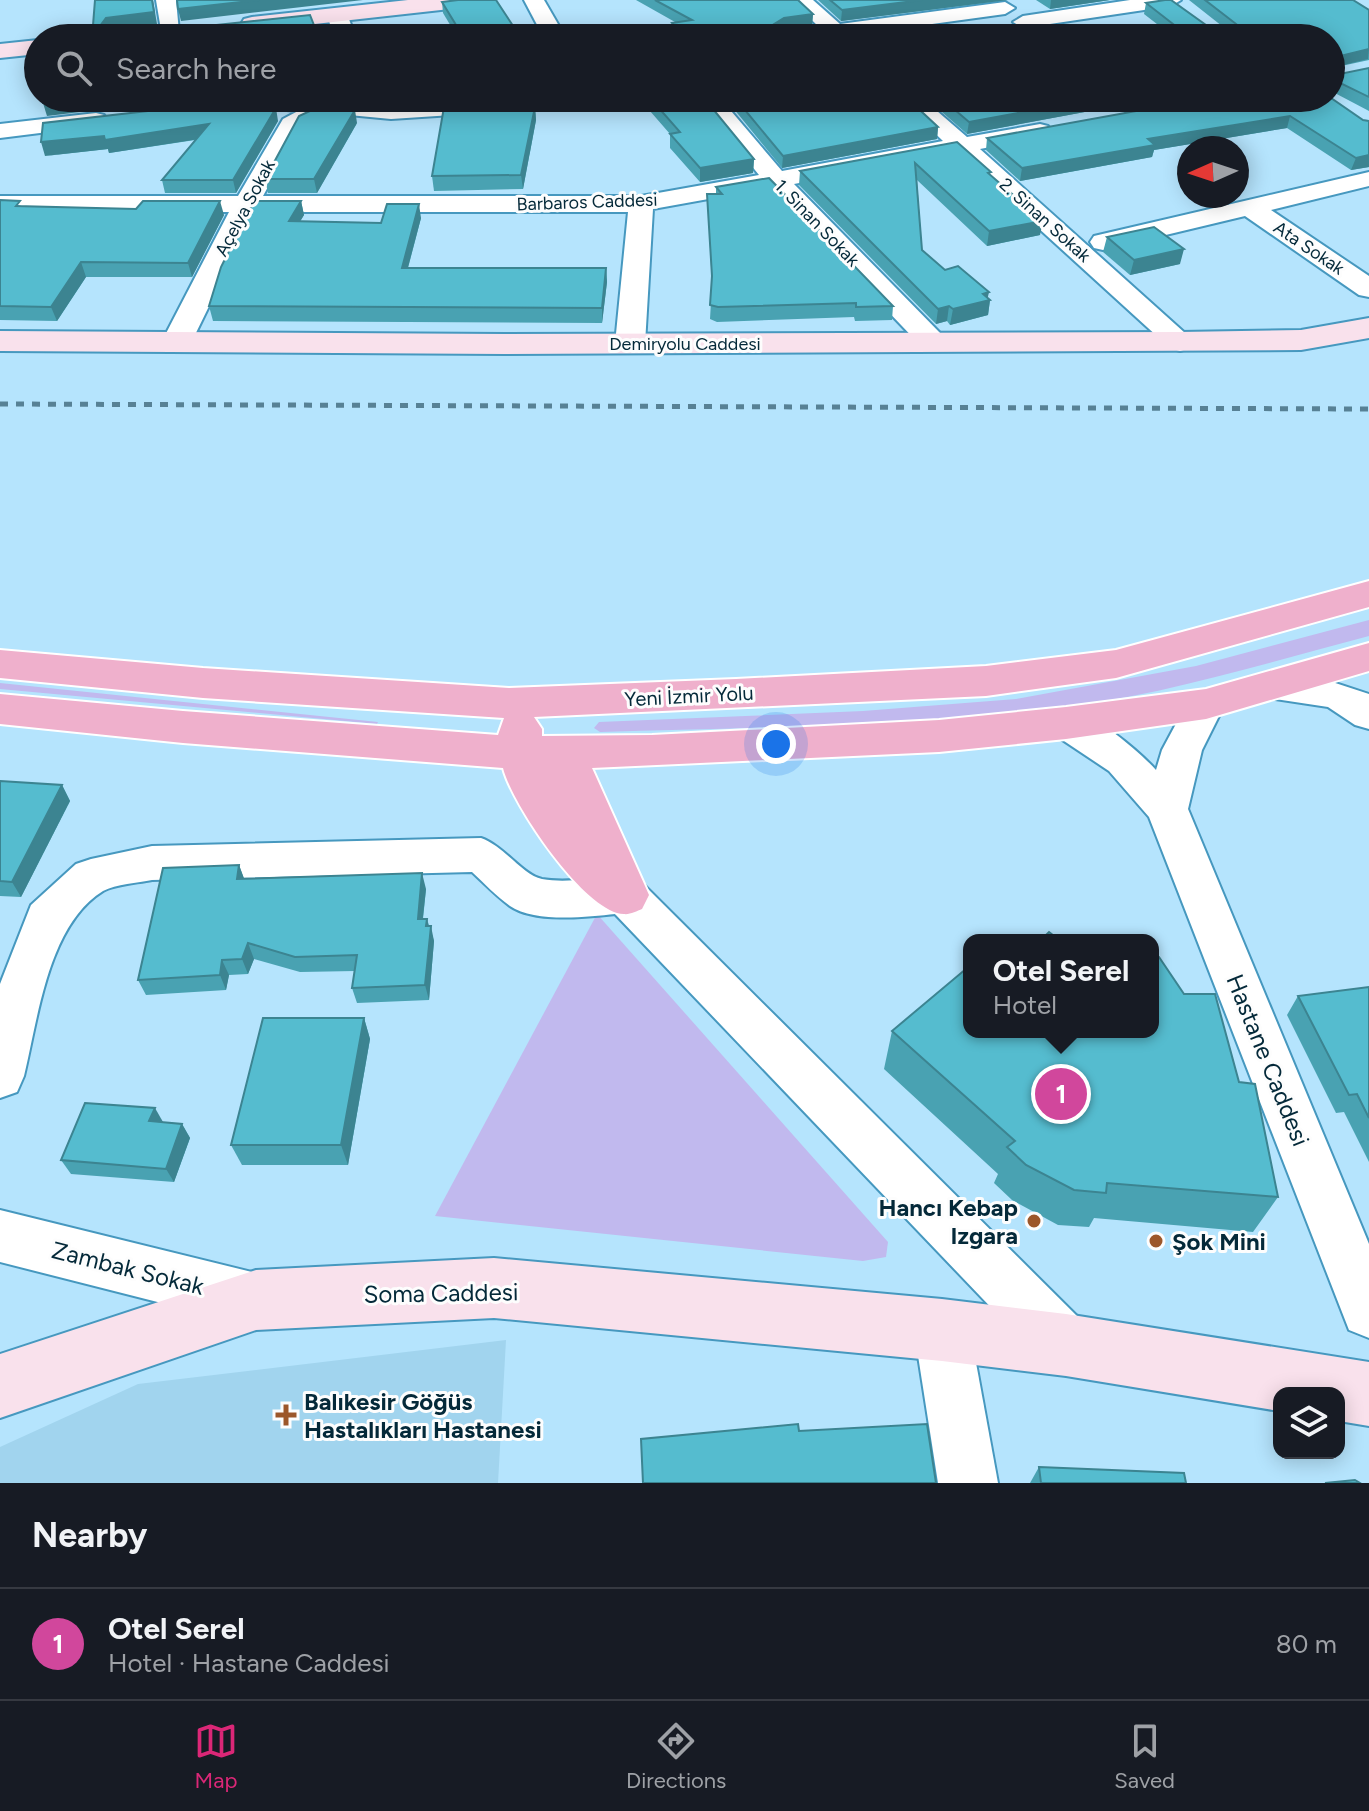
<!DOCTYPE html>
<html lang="en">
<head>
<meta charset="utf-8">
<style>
  :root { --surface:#171b24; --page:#20242c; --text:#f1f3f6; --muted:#9ea1a6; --line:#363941; --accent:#db2777 }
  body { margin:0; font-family:Figtree,sans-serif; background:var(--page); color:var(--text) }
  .controls { position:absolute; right:24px; bottom:24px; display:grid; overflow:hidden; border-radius:16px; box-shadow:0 4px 20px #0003 }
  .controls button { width:72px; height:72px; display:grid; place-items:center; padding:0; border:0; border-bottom:2px solid var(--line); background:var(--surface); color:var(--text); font:40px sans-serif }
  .compass { position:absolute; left:1177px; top:136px; width:72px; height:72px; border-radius:50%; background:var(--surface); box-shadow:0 4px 20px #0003; rotate:267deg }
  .you { position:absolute; left:776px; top:744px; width:28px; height:28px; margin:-20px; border:6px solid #fff; border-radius:50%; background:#1a73e8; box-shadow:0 0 0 12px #1a73e833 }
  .badge { display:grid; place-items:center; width:52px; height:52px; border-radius:50%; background:var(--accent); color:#fff; font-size:26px; font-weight:700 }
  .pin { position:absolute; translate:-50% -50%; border:4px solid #fff; box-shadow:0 2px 8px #0006 }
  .popup { position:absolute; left:963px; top:934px; width:196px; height:104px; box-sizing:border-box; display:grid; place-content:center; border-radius:16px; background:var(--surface); filter:drop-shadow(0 2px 6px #0005); font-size:26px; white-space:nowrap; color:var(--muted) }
  .popup b { font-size:30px; color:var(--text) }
  .popup::after { content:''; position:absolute; left:50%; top:100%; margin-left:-16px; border:16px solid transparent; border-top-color:var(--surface) }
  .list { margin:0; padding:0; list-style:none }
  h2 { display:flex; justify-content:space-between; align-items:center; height:104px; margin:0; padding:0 32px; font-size:34px }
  h2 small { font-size:26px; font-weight:400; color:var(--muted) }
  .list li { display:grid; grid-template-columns:52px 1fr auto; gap:24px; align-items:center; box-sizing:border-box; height:112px; padding:0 32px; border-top:2px solid var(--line) }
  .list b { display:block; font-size:30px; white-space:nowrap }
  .list p { margin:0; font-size:26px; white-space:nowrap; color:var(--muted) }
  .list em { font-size:26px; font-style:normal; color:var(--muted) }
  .icon { flex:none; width:44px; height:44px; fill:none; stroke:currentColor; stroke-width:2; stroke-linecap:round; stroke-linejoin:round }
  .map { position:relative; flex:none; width:1369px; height:1483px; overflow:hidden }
  .search { position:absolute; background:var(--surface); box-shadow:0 4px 20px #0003; left:24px; right:24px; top:24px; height:88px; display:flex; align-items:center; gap:20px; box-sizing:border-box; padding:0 28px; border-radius:44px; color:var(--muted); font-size:30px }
  .sheet { height:216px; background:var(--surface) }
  nav { display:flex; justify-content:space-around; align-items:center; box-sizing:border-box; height:112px; border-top:2px solid var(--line); background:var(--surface); font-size:22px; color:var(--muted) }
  nav a { display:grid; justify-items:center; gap:4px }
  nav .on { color:var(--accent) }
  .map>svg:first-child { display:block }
  .built { fill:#a1d4ee }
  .green { fill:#c1b9ee }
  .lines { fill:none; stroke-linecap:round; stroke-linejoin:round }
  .minor-casing { stroke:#4698bf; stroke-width:4 }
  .secondary-casing { stroke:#4698bf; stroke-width:4 }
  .trunk-casing { stroke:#fff; stroke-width:4 }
  .minor { fill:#fff; fill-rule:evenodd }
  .secondary { fill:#f9e1ec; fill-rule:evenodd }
  .trunk { fill:#efb0cc; fill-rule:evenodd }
  .rail { stroke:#578195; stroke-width:5; stroke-dasharray:8 8; stroke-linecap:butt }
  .wall { fill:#49a2b2 }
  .shaded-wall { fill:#3c8491 }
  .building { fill:#55bccf; stroke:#3c8491; stroke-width:2 }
  .poi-dot { fill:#9c572a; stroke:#fdfdfd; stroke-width:3 }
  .labels { text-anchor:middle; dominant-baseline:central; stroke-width:6; stroke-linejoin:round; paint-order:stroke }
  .far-street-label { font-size:18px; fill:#042939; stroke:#fdfdfd }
  .street-label { font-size:20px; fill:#042939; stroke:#fdfdfd }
  .near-street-label { font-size:24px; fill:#042939; stroke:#fdfdfd }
  .near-poi-label { font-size:24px; font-weight:bold; fill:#042939; stroke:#fdfdfd; text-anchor:start }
</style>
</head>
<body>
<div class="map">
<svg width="1369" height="1483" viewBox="0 0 1369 1483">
  <rect width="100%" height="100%" fill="#b5e4fd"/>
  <path class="built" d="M506 1340 498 1483H0V1447L138 1384Z"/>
  <g class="green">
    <path d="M1369 620V636C1262 664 1154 698 1043 710 896 727 748 727 600 732L594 728 599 722 863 711 1016 699 1196 666Z"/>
    <path d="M0 683 378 722 377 724 0 689Z"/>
    <path d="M597 914 888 1242 886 1257 863 1261 435 1216Z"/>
  </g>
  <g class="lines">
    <g class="minor-casing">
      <g id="minor">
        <path d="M156 0H176L179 32 176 36H162Z"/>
        <path d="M524 0H544L566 38H544Z"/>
        <path d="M791 0H813L840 24 1005 2 1015 8 1005 14 852 35 854 38H773L784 32 819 27Z"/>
        <path d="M1130 0H1181L1171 6 1023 28 1013 22 1023 16Z"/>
        <path d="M337 8 347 14 356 38H334L327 14Z"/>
        <path d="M231 98H338L341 101 391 105 499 98H672L669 103C642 110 615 112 588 106L391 119 328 113 300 128 263 196H641L759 175 697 98H720L782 171 943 141 898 98H922L967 137 1040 124 1048 126 1052 131 1048 136 980 149 1195 342 1190 348 1180 351 1170 348 956 153 794 184 943 336 948 342 943 348 933 351 923 348 770 188 653 209 645 344 640 350 630 353 620 350 615 344 628 212H255L191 343 186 349 176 352 166 349 161 343 229 212H0V196H238L283 119 298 111 264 108 179 118 171 116 167 111 171 106 179 104Z"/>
        <path d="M1113 98H1139L1154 111 1150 116C1135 120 1121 110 1113 98Z"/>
        <path d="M96 113 104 115 108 120 104 125 0 138V124Z"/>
        <path d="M1369 172V186L1271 210 1369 276V297L1359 295 1245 216 1103 250 1094 248 1090 242 1094 236Z"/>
        <path d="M1269 672 1323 679 1369 694V729L1355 725 1328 707 1255 696 1250 686 1255 676Z"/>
        <path d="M1206 690 1220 694 1225 704 1202 750 1188 809 1369 1244V1338L1349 1330 1149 817 1109 771 1052 733 1046 723 1052 713C1056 712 1060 709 1065 709 1089 708 1141 753 1156 770L1162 750 1192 694Z"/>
        <path d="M481 838C504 846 523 875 542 879 575 885 609 872 641 882L1086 1325 1094 1345 1086 1365 1066 1373 1046 1365 615 914C587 917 534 923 510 906 496 896 484 883 472 872L152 880C138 883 116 884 103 891 48 925 38 1018 24 1076L17 1092 0 1098V984L31 905 76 864 91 859 152 846Z"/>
        <path d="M0 1210 256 1273 275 1281 283 1300 275 1319 256 1327 0 1262Z"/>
        <path d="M942 1302 962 1310 970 1330 998 1483H938L914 1330 922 1310Z"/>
      </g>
    </g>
    <g class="secondary-casing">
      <g id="secondary">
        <path d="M408 0H479L468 7 252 31 244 29 241 24 244 19 252 17Z"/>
        <path d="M38 40V54L0 58V44Z"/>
        <path d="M1369 318V338L1301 350 504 354 0 351V331L504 334 1180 332 1301 330Z"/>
        <path d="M494 1258 942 1299 1066 1314 1369 1362V1426L1339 1421V1393H1279V1411L1066 1376 942 1361 494 1318 256 1330 0 1418V1354L256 1270Z"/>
      </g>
    </g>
    <g class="trunk-casing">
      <path id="trunk" d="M1369 581V607L1116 678 986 696 534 717 542 729V736L652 735 939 720 1066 707 1206 689 1369 643V671L1206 719 1066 739 939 752 592 768 649 895 642 909C637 911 629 915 624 914 585 913 512 804 503 768L183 743 0 724V694L183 711 498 735 504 718 203 698 0 678V650L203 668 509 688 736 679 986 666 1116 650Z"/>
    </g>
    <use href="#minor" class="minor"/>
    <use href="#secondary" class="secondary"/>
    <use href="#trunk" class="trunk"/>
    <path class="rail" d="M0 404 1369 409"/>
  </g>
  <g class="wall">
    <path d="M636 0H798L813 14 812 25 782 30 830 38H676L672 34V23L675 22Z"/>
    <path d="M818 0H1008L841 21Z"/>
    <path d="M1036 0H1110L1050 9Z"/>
    <path d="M1189 0H1353L1369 10V60L1332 68V72L1335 75 1369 68V111L1331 91V38H1175L1144 14 1146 3 1213 30H1227Z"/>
    <path d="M442 2 521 38H458L443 13Z"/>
    <path d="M650 98 754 159 753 173 700 182 670 148V134L650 111Z"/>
    <path d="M725 98H907L938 127 937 139 782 168Z"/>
    <path d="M926 98H1160L967 134Z"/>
    <path d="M1208 98 1369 121V167L1351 170 1287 128 1154 150 1152 157 1020 181 986 150 987 138Z"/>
    <path d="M535 107 536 120 523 189 434 191 432 176Z"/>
    <path d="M278 121 236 193H165L162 180 195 140 109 153 108 149 45 156Z"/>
    <path d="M357 123 317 193H268L265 179Z"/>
    <path d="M957 142 990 175 1040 235 987 246 917 180 922 250 945 270 990 300 988 315 950 325 947 321 936 324 799 185 800 171Z"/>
    <path d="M716 187 893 306 892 320 855 321 854 317 717 322 710 319 712 285 707 194H716Z"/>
    <path d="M0 200 22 206 224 215 192 277H86L57 321 0 320Z"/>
    <path d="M301 201 304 215 300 221 381 223 421 218 408 268H606L607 282 602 323 213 321 209 306Z"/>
    <path d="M1107 237 1180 264 1130 275 1103 252Z"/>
    <path d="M0 781 62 785 70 801 21 897 0 896Z"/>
    <path d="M239 865 244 879 426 889 423 919H427L434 941 429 1000 357 1003 352 988 355 971 300 972 254 959 248 974 229 975 226 990 146 995 138 980Z"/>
    <path d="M1369 987V1162L1344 1112 1336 1113 1287 1015 1298 996Z"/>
    <path d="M364 1018 370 1039 348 1165H242L231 1145Z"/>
    <path d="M892 1031 969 1032 1239 1082 1278 1197 1253 1232 1094 1218 1089 1227 1058 1225 1012 1200 994 1183 998 1174 884 1069Z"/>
    <path d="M163 1122 182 1124 190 1138 174 1182 71 1174 61 1160Z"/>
    <path d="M1039 1467 1186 1483H1030Z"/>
  </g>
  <g class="shaded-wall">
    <path d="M152 0H153L157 24 109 30 103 38 100 26 106 18Z"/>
    <path d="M259 0H363L181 21 178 9Z"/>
    <path d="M922 0H1008L841 21 842 10Z"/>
    <path d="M1051 0H1110L1050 9Z"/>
    <path d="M813 14 812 25 784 29 770 37 771 26 784 18Z"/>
    <path d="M317 33 318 38H274Z"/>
    <path d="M1369 49 1368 59 1331 68 1332 58Z"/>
    <path d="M87 98H196L47 116 43 103Z"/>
    <path d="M1099 98H1160L967 134 969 122Z"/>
    <path d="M535 107 536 120 523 189 521 175Z"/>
    <path d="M276 108 278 121 236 193 233 180Z"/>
    <path d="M355 110 357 123 317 193 314 179Z"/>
    <path d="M1290 116 1287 128 1154 150 1152 157 1020 181 1022 168 1148 139Z"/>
    <path d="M209 124 212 137 109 153 108 149 45 156 41 142Z"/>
    <path d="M938 127 937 139 782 168 783 156Z"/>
    <path d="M1369 155V167L1351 170 1356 158Z"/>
    <path d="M754 159 753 173 700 182V168Z"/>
    <path d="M220 201 224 215 192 277 188 263Z"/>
    <path d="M301 201 304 215 292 235 289 221Z"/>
    <path d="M419 204 421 218 404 282 402 268Z"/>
    <path d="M1043 221 1040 235 987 246 989 231Z"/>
    <path d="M1184 249 1180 264 1130 275 1134 260Z"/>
    <path d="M81 262 86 277 57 321 51 307Z"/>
    <path d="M606 268 607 282 602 323V308Z"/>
    <path d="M989 292 987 301 990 300 988 315 950 325 953 309 983 294Z"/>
    <path d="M949 306 947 321 936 324 938 309Z"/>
    <path d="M62 785 70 801 21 897 12 882Z"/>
    <path d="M239 865 245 881 237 879Z"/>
    <path d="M422 873 426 889 421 934 418 919Z"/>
    <path d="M427 919 430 933 431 926 434 941 429 1000 425 985Z"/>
    <path d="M248 943 254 959 248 974 242 959Z"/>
    <path d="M222 960 229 975 226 990 220 975Z"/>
    <path d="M364 1018 370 1039 348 1165 341 1145Z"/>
    <path d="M155 1108 163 1122 149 1121Z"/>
    <path d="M182 1124 190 1138 174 1182 166 1169Z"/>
  </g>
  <g class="building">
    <path d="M95 0H152L154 12 106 18 100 26 102 29H179L310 15 317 33 274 38H92Z"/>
    <path d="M177 0H259L178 9Z"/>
    <path d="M458 0H496L521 38H464L442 2Z"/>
    <path d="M655 0H798L813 14 784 18 771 26 774 30H821L830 38H685L672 23 692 20Z"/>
    <path d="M830 0H922L842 10Z"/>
    <path d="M1165 0H1171L1213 30H1237L1240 27 1205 0H1353L1369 10V49L1332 58V72L1335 75 1369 68V97L1332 79 1331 84V38H1191L1146 3Z"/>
    <path d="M43 98H87L43 103Z"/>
    <path d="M650 98H704L754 159 700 168 670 134 680 132Z"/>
    <path d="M735 98H907L938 127 783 156Z"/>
    <path d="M941 98H1099L969 122Z"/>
    <path d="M1208 98H1331L1363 120 1369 121V155L1356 158 1290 116 1148 139 1155 145 1022 168 987 138Z"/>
    <path d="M218 103 276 108 233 180H162L209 124 105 140 104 136 41 142 43 123Z"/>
    <path d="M444 107H535L521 175 432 176Z"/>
    <path d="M312 110H355L314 179H265L299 116Z"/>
    <path d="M957 142 991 172 988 173 1043 221 989 231 915 163 922 250 945 270 958 266 989 292 983 294 990 300 953 309 949 306 938 309 800 171Z"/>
    <path d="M769 178 893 306 856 307V303L718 307 710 305 712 276 707 194H722L716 187Z"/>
    <path d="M0 200 20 201 16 206 136 209 143 201H220L188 263 81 262 51 307 0 306Z"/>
    <path d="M254 201H301L289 221 381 223 387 204H419L402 268H606L602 308 209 306 221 267Z"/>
    <path d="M1154 227 1184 249 1134 260 1107 237Z"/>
    <path d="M0 781 62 785 12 882 0 881Z"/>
    <path d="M239 865 237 879 422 873 418 919H427L426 926H431L425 985 352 988 357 955 295 957 248 943 242 959 222 960 220 975 138 980 163 868Z"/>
    <path d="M1049 932 1059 940H1041Z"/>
    <path d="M1111 935 1121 940H1098Z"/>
    <path d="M1153 954 1159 957 1184 994H1215L1239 1082 1255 1084 1278 1197 1107 1183 1106 1193 1074 1190 1026 1165 1007 1147 1015 1141 892 1031 967 968 969 970V1032H1153Z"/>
    <path d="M1369 987V1118L1357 1094 1349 1095 1298 996Z"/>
    <path d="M263 1018H364L341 1145H231Z"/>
    <path d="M85 1103 155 1108 149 1121 182 1124 166 1169 61 1160Z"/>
    <path d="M798 1424 799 1431 927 1424 936 1483H643L641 1439Z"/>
    <path d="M1039 1467 1184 1473 1186 1483H1041Z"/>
    <path d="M1355 1480 1360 1483H1325Z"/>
  </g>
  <g class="poi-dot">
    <circle cx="1034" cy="1221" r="8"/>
    <circle cx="1156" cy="1241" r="8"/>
    <path d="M282 1403h8v8h8v8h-8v8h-8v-8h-8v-8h8z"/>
  </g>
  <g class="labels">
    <g class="far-street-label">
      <text transform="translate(587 202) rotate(-2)">Barbaros Caddesi</text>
      <text transform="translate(245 208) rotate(-62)">Açelya Sokak</text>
      <text transform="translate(1045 220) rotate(42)">2. Sinan Sokak</text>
      <text transform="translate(817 223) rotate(46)">1. Sinan Sokak</text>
      <text transform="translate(1309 248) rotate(34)">Ata Sokak</text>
      <text x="685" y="344">Demiryolu Caddesi</text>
    </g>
    <g class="street-label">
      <text transform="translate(689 696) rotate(-3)">Yeni İzmir Yolu</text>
    </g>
    <g class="near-street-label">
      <text transform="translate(1268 1060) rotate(68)">Hastane Caddesi</text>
      <text transform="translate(128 1268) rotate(14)">Zambak Sokak</text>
      <text transform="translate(441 1293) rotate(-1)">Soma Caddesi</text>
    </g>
    <g class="near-poi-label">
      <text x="1018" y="1207" text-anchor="end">Hancı Kebap<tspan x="1018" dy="28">Izgara</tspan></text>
      <text x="1172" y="1241">Şok Mini</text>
      <text x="304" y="1401">Balıkesir Göğüs<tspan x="304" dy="28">Hastalıkları Hastanesi</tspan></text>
    </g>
  </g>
</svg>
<div class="controls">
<button><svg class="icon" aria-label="layers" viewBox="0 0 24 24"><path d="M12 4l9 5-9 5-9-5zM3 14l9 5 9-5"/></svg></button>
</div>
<svg class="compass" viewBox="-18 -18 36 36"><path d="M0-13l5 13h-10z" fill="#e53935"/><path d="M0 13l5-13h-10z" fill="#9ea1a6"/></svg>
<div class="you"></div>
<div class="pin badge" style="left:1061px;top:1094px;background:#d1479c">1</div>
<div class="popup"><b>Otel Serel</b>Hotel</div>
<div class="search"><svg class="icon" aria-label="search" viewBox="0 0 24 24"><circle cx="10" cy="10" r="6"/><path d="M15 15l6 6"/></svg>Search here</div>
</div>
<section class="sheet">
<h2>Nearby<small></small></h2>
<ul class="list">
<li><span class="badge" style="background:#d1479c">1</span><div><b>Otel Serel</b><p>Hotel · Hastane Caddesi</p></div><em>80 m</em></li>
</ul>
</section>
<nav>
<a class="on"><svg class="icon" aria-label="map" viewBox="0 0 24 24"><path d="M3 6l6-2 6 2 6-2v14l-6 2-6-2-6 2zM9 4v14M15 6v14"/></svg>Map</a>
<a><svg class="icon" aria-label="directions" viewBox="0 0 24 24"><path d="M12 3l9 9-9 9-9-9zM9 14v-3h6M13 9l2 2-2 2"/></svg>Directions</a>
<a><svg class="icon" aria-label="saved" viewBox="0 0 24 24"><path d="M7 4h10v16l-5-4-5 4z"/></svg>Saved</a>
</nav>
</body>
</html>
